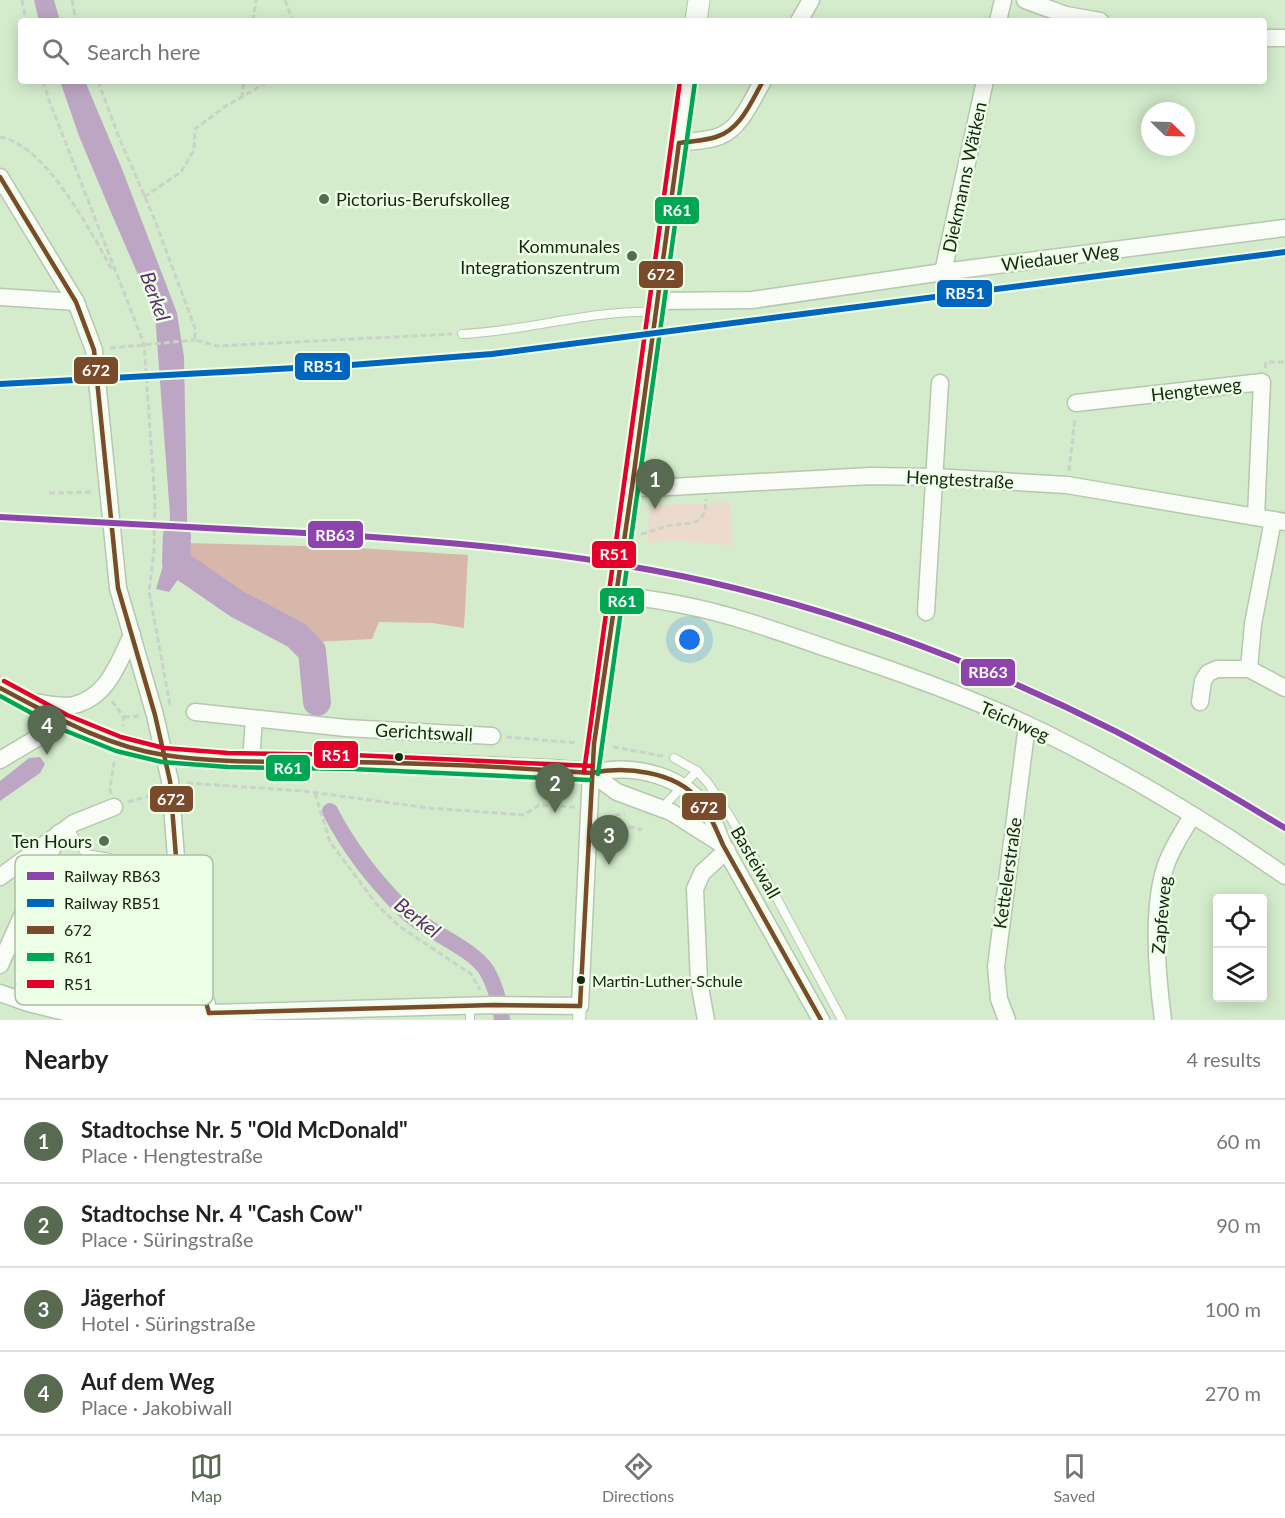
<!DOCTYPE html>
<html lang="en">
<head>
<meta charset="utf-8">
<style>
  :root { --surface:#fff; --page:#f2f2f2; --text:#222; --muted:#767676; --line:#e0e0e0; --accent:#586b51 }
  body { margin:0; font-family:Lato,sans-serif; background:var(--page); color:var(--text) }
  .controls { position:absolute; right:18px; bottom:18px; display:grid; overflow:hidden; border-radius:6px; box-shadow:0 3px 15px #0003 }
  .controls button { width:54px; height:54px; display:grid; place-items:center; padding:0; border:0; border-bottom:2px solid var(--line); background:var(--surface); color:var(--text); font:30px sans-serif }
  .compass { position:absolute; left:1141px; top:102px; width:54px; height:54px; border-radius:50%; background:var(--surface); box-shadow:0 3px 15px #0003; rotate:113deg }
  .you { position:absolute; left:690px; top:640px; width:21px; height:21px; margin:-15px; border:4px solid #fff; border-radius:50%; background:#1a73e8; box-shadow:0 0 0 9px #1a73e833 }
  .badge { display:grid; place-items:center; width:39px; height:39px; border-radius:50%; background:var(--accent); color:#fff; font-size:20px; font-weight:700 }
  .pin { position:absolute; translate:-50% -50px; filter:drop-shadow(0 2px 3px #0008) }
  .pin::after { content:''; position:absolute; top:32px; width:21px; height:18px; background:inherit; clip-path:polygon(0 0,100% 0,50% 100%) }
  .list { margin:0; padding:0; list-style:none }
  h2 { display:flex; justify-content:space-between; align-items:center; height:78px; margin:0; padding:0 24px; font-size:26px }
  h2 small { font-size:20px; font-weight:400; color:var(--muted) }
  .list li { display:grid; grid-template-columns:39px 1fr auto; gap:18px; align-items:center; box-sizing:border-box; height:84px; padding:0 24px; border-top:2px solid var(--line) }
  .list b { display:block; font-size:22px; white-space:nowrap }
  .list p { margin:0; font-size:20px; white-space:nowrap; color:var(--muted) }
  .list em { font-size:20px; font-style:normal; color:var(--muted) }
  .icon { flex:none; width:33px; height:33px; fill:none; stroke:currentColor; stroke-width:2; stroke-linecap:round; stroke-linejoin:round }
  .map { position:relative; flex:none; width:1285px; height:1020px; overflow:hidden }
  .search { position:absolute; background:var(--surface); box-shadow:0 3px 15px #0003; left:18px; right:18px; top:18px; height:66px; display:flex; align-items:center; gap:15px; box-sizing:border-box; padding:0 21px; border-radius:6px; color:var(--muted); font-size:22px }
  .sheet { height:414px; background:var(--surface) }
  nav { display:flex; justify-content:space-around; align-items:center; box-sizing:border-box; height:84px; border-top:2px solid var(--line); background:var(--surface); font-size:16px; color:var(--muted) }
  nav a { display:grid; justify-items:center; gap:3px }
  nav .on { color:var(--accent) }
  .map>svg:first-child { display:block }
  .green { fill:#ecdbcd }
  .forest { fill:#d6b7a9 }
  .water { fill:#bda6c4 }
  .lines { fill:none; stroke-linecap:round; stroke-linejoin:round }
  .canal { stroke:#bda6c4; stroke-width:16 }
  .river { stroke:#bda6c4; stroke-width:28 }
  .service-casing { stroke:#b5c8ae; stroke-width:10 }
  .pedestrian-casing { stroke:#b5c8ae; stroke-width:14 }
  .minor-casing { stroke:#b5c8ae; stroke-width:19 }
  .tertiary-casing { stroke:#b5c8ae; stroke-width:23 }
  .path { stroke:#cbd2c8; stroke-width:3; stroke-dasharray:6 3; stroke-linecap:butt }
  .service { stroke:#f9fcf7; stroke-width:8 }
  .pedestrian { stroke:#f9fcf7; stroke-width:12 }
  .minor { stroke:#f9fcf7; stroke-width:16 }
  .tertiary { stroke:#f9fcf7; stroke-width:21 }
  .bus-1-casing { stroke:#ecfee6; stroke-width:9 }
  .bus-2-casing { stroke:#ecfee6; stroke-width:9 }
  .bus-3-casing { stroke:#ecfee6; stroke-width:9 }
  .bus-1 { stroke:#7a4b2a; stroke-width:4.5 }
  .bus-2 { stroke:#00a651; stroke-width:4.5 }
  .bus-3 { stroke:#e4002b; stroke-width:4.5 }
  .rail-1-casing { stroke:#ecfee6; stroke-width:10 }
  .rail-2-casing { stroke:#ecfee6; stroke-width:10 }
  .rail-1 { stroke:#8e44ad; stroke-width:6 }
  .rail-2 { stroke:#0065bd; stroke-width:6 }
  .poi-dot { fill:#586b51; stroke:#ecfee6; stroke-width:2 }
  .bus-dot { fill:#15250f; stroke:#ecfee6; stroke-width:2 }
  .labels { text-anchor:middle; dominant-baseline:central; stroke-width:5; stroke-linejoin:round; paint-order:stroke }
  .bus-label { font-size:16px; fill:#15250f; stroke:#ecfee6; text-anchor:start }
  .street-label { font-size:18px; fill:#15250f; stroke:#ecfee6 }
  .poi-label { font-size:18px; fill:#15250f; stroke:#ecfee6; text-anchor:end }
  .water-label { font-size:20px; font-style:italic; fill:#5f2a6e; stroke:#ecfee6 }
  .key { fill:#ecfee6; stroke:#acbda6; stroke-width:1.5 }
  .key-label { font-size:16px; fill:#15250f }
  .line-badge { stroke:#ecfee6; stroke-width:2 }
  .badge-label { font-size:16px; text-anchor:middle; font-weight:bold; fill:#fff }
</style>
</head>
<body>
<div class="map">
<svg width="1285" height="1020" viewBox="0 0 1285 1020">
  <rect width="100%" height="100%" fill="#d4eccc"/>
  <path class="green" d="M730 502 733 546 675 540 647 543 650 505Z"/>
  <path class="forest" d="M188 543 342 547 468 555 464 628 433 623 379 622 372 639 313 642 280 619 240 598 188 565Z"/>
  <g class="water">
    <path d="M34 0H54L60 21H39Z"/>
    <path d="M60 81H85L122 169 177 313 184 357 188 565 169 592 156 589 169 546 170 515 155 314 110 210 79 136Z"/>
    <path d="M40 757 45 764 40 773 0 801V781L29 758Z"/>
  </g>
  <g class="lines">
    <path class="canal" d="M330 811C348 846 374 880 402 908 424 931 471 946 487 971 495 985 500 1004 502 1020"/>
    <path class="river" d="M177 535 176 562 237 604 296 635 312 651 317 702"/>
    <g class="service-casing">
      <g id="service">
        <path d="M462 334C527 331 590 310 655 312"/>
        <path d="M674 758 697 771 708 783 729 815 766 878 842 1020"/>
        <path d="M662 808 697 771"/>
        <path d="M68 828 86 854 110 858"/>
        <path d="M470 1005V1020"/>
      </g>
    </g>
    <g class="pedestrian-casing">
      <path id="pedestrian" d="M579 1020 580 1006"/>
    </g>
    <g class="minor-casing">
      <g id="minor">
        <path d="M1025 0 1066 15 1100 21"/>
        <path d="M799 21 811 0"/>
        <path d="M998 21 1003 0"/>
        <path d="M1264 38H1285"/>
        <path d="M679 143C692 141 708 141 720 136 741 128 752 99 763 81"/>
        <path d="M0 177 76 302 94 350 118 588 155 715 170 781 180 908 209 1013"/>
        <path d="M943 272 985 81"/>
        <path d="M0 297 76 302"/>
        <path d="M657 301 752 300 943 272 1285 228"/>
        <path d="M1076 403 1262 382 1256 517"/>
        <path d="M632 487 652 488 870 476 934 477 1067 485 1285 522"/>
        <path d="M615 594C638 598 661 600 683 605 735 615 785 634 835 651 905 674 981 701 1047 734 1129 775 1210 823 1285 876"/>
        <path d="M926 612 940 383"/>
        <path d="M1249 669 1253 624 1273 520"/>
        <path d="M32 702C44 703 62 708 74 705 108 697 118 663 132 635"/>
        <path d="M1200 702 1203 681 1208 673 1217 669H1249L1285 688"/>
        <path d="M195 712 346 728 492 736"/>
        <path d="M0 760 64 722"/>
        <path d="M251 761 254 719"/>
        <path d="M591 773C634 763 686 775 710 815 716 825 719 836 723 845L821 1020"/>
        <path d="M591 773 617 792 671 812 723 845"/>
        <path d="M0 877 74 823 114 807"/>
        <path d="M0 965 59 833"/>
        <path d="M0 993 28 1003 69 1013H209L493 1005 580 1006 591 773"/>
        <path d="M706 1020 699 982 695 889 702 873 727 850"/>
        <path d="M1007 1020 999 999 996 967 1027 725"/>
        <path d="M1163 1020C1157 975 1151 908 1166 865 1172 847 1183 832 1192 816"/>
      </g>
    </g>
    <g class="tertiary-casing">
      <g id="tertiary">
        <path d="M696 21 699 0"/>
        <path d="M0 688 64 722 119 744 163 755 228 760 353 762 550 770 591 773 688 81"/>
      </g>
    </g>
    <g class="path">
      <path d="M22 0 26 21"/>
      <path d="M72 0 76 21"/>
      <path d="M285 0 293 21"/>
      <path d="M253 21 256 0"/>
      <path d="M43 81 49 100 144 344 155 501 154 551 149 591 170 705"/>
      <path d="M98 81 118 135 154 218 195 328V340L217 346 452 334"/>
      <path d="M242 98 244 81"/>
      <path d="M0 137C47 145 90 232 113 271"/>
      <path d="M144 197 181 172 194 150 195 129 226 106 269 81"/>
      <path d="M110 348 195 340"/>
      <path d="M1265 368 1266 362H1285"/>
      <path d="M1069 471 1075 418"/>
      <path d="M49 493 94 492"/>
      <path d="M641 534C652 532 663 526 674 525 696 522 705 525 706 499"/>
      <path d="M112 701 124 717 123 726"/>
      <path d="M124 717 141 716"/>
      <path d="M506 737 577 743"/>
      <path d="M613 747 663 756"/>
      <path d="M187 783 303 791 429 808 524 815 539 805 575 807"/>
      <path d="M315 793 330 842 378 906 399 926 471 974 480 990"/>
      <path d="M111 794 110 789 114 762"/>
      <path d="M128 802 156 794"/>
      <path d="M606 817 625 813"/>
      <path d="M604 832 613 834C623 825 631 826 642 830"/>
    </g>
    <use href="#service" class="service"/>
    <use href="#pedestrian" class="pedestrian"/>
    <use href="#minor" class="minor"/>
    <use href="#tertiary" class="tertiary"/>
    <g class="bus-1-casing">
      <g id="bus-1">
        <path d="M0 177 76 302 94 350 118 588 155 715 170 781 180 908 209 1013"/>
        <path d="M0 688C52 715 105 746 164 755 223 764 285 761 345 762 427 763 509 767 591 773 625 766 675 771 699 800 710 814 716 829 723 845L821 1020"/>
        <path d="M580 1006 594 744 632 487 679 143C691 141 704 141 716 137 741 129 751 102 763 81"/>
        <path d="M209 1013 493 1005 580 1006"/>
      </g>
    </g>
    <g class="bus-2-casing">
      <g id="bus-2">
        <path d="M0 696 61 729 116 751 162 762 228 767 353 769 590 780"/>
        <path d="M598 774 695 82"/>
      </g>
    </g>
    <g class="bus-3-casing">
      <g id="bus-3">
        <path d="M4 681 67 715 121 737 164 748 228 753 353 755 592 766"/>
        <path d="M584 772 680 81"/>
      </g>
    </g>
    <use href="#bus-1" class="bus-1"/>
    <use href="#bus-2" class="bus-2"/>
    <use href="#bus-3" class="bus-3"/>
    <g class="rail-1-casing">
      <path id="rail-1" d="M0 517C88 522 175 526 263 531 393 537 523 546 651 570 812 600 970 658 1115 731 1173 761 1229 794 1285 828"/>
    </g>
    <g class="rail-2-casing">
      <path id="rail-2" d="M0 384 351 365 492 354 1285 252"/>
    </g>
    <use href="#rail-1" class="rail-1"/>
    <use href="#rail-2" class="rail-2"/>
  </g>
  <g class="poi-dot">
    <circle cx="324" cy="199" r="6"/>
    <circle cx="632" cy="256" r="6"/>
    <circle cx="104" cy="841" r="6"/>
  </g>
  <g class="bus-dot">
    <circle cx="399" cy="757" r="5"/>
    <circle cx="581" cy="980" r="5"/>
  </g>
  <g class="labels">
    <g class="bus-label">
      <text x="592" y="980">Martin-Luther-Schule</text>
    </g>
    <g class="street-label">
      <text transform="translate(964 177) rotate(-78)">Diekmanns Wätken</text>
      <text transform="translate(1060 257) rotate(-7)">Wiedauer Weg</text>
      <text transform="translate(1196 389) rotate(-7)">Hengteweg</text>
      <text transform="translate(960 479) rotate(3)">Hengtestraße</text>
      <text transform="translate(1015 721) rotate(24)">Teichweg</text>
      <text transform="translate(424 732) rotate(3)">Gerichtswall</text>
      <text transform="translate(756 862) rotate(60)">Basteiwall</text>
      <text transform="translate(1007 873) rotate(-82)">Kettelerstraße</text>
      <text transform="translate(1161 915) rotate(-85)">Zapfeweg</text>
    </g>
    <g class="poi-label">
      <text x="336" y="199" text-anchor="start">Pictorius-Berufskolleg</text>
      <text x="620" y="246">Kommunales<tspan x="620" dy="21">Integrationszentrum</tspan></text>
      <text x="92" y="841">Ten Hours</text>
    </g>
    <g class="water-label">
      <text transform="translate(156 296) rotate(70)">Berkel</text>
      <text transform="translate(418 917) rotate(38)">Berkel</text>
    </g>
  </g>
  <rect x="15" y="855" width="198" height="150" rx="9" class="key"/>
  <rect x="27" y="872" width="27" height="8" fill="#8e44ad"/>
  <rect x="27" y="899" width="27" height="8" fill="#0065bd"/>
  <rect x="27" y="926" width="27" height="8" fill="#7a4b2a"/>
  <rect x="27" y="953" width="27" height="8" fill="#00a651"/>
  <rect x="27" y="980" width="27" height="8" fill="#e4002b"/>
  <g class="key-label">
    <text x="64" y="882">Railway RB63</text>
    <text x="64" y="909">Railway RB51</text>
    <text x="64" y="936">672</text>
    <text x="64" y="963">R61</text>
    <text x="64" y="990">R51</text>
  </g>
  <g class="line-badge">
    <rect x="654" y="196" width="46" height="29" rx="6" fill="#00a651"/>
    <rect x="638" y="260" width="46" height="29" rx="6" fill="#7a4b2a"/>
    <rect x="936" y="279" width="57" height="29" rx="6" fill="#0065bd"/>
    <rect x="294" y="352" width="57" height="29" rx="6" fill="#0065bd"/>
    <rect x="73" y="356" width="46" height="29" rx="6" fill="#7a4b2a"/>
    <rect x="307" y="520" width="57" height="29" rx="6" fill="#8e44ad"/>
    <rect x="591" y="540" width="46" height="29" rx="6" fill="#e4002b"/>
    <rect x="599" y="587" width="46" height="28" rx="6" fill="#00a651"/>
    <rect x="960" y="658" width="56" height="29" rx="6" fill="#8e44ad"/>
    <rect x="313" y="740" width="46" height="29" rx="6" fill="#e4002b"/>
    <rect x="265" y="754" width="46" height="28" rx="6" fill="#00a651"/>
    <rect x="149" y="785" width="45" height="28" rx="6" fill="#7a4b2a"/>
    <rect x="681" y="792" width="46" height="29" rx="6" fill="#7a4b2a"/>
  </g>
  <g class="badge-label">
    <text x="677" y="216">R61</text>
    <text x="661" y="280">672</text>
    <text x="965" y="299">RB51</text>
    <text x="323" y="372">RB51</text>
    <text x="96" y="376">672</text>
    <text x="335" y="541">RB63</text>
    <text x="614" y="560">R51</text>
    <text x="622" y="607">R61</text>
    <text x="988" y="678">RB63</text>
    <text x="336" y="761">R51</text>
    <text x="288" y="774">R61</text>
    <text x="171" y="805">672</text>
    <text x="704" y="813">672</text>
  </g>
</svg>
<div class="controls">
<button><svg class="icon" aria-label="locate" viewBox="0 0 24 24"><circle cx="12" cy="12" r="6"/><path d="M12 2v4M12 18v4M2 12h4M18 12h4"/></svg></button>
<button><svg class="icon" aria-label="layers" viewBox="0 0 24 24"><path d="M12 4l9 5-9 5-9-5zM3 14l9 5 9-5"/></svg></button>
</div>
<svg class="compass" viewBox="-18 -18 36 36"><path d="M0-13l5 13h-10z" fill="#e53935"/><path d="M0 13l5-13h-10z" fill="#767676"/></svg>
<div class="you"></div>
<div class="pin badge" style="left:655px;top:509px">1</div>
<div class="pin badge" style="left:555px;top:813px">2</div>
<div class="pin badge" style="left:609px;top:865px">3</div>
<div class="pin badge" style="left:47px;top:755px">4</div>
<div class="search"><svg class="icon" aria-label="search" viewBox="0 0 24 24"><circle cx="10" cy="10" r="6"/><path d="M15 15l6 6"/></svg>Search here</div>
</div>
<section class="sheet">
<h2>Nearby<small>4 results</small></h2>
<ul class="list">
<li><span class="badge">1</span><div><b>Stadtochse Nr. 5 &quot;Old McDonald&quot;</b><p>Place · Hengtestraße</p></div><em>60 m</em></li>
<li><span class="badge">2</span><div><b>Stadtochse Nr. 4 &quot;Cash Cow&quot;</b><p>Place · Süringstraße</p></div><em>90 m</em></li>
<li><span class="badge">3</span><div><b>Jägerhof</b><p>Hotel · Süringstraße</p></div><em>100 m</em></li>
<li><span class="badge">4</span><div><b>Auf dem Weg</b><p>Place · Jakobiwall</p></div><em>270 m</em></li>
</ul>
</section>
<nav>
<a class="on"><svg class="icon" aria-label="map" viewBox="0 0 24 24"><path d="M3 6l6-2 6 2 6-2v14l-6 2-6-2-6 2zM9 4v14M15 6v14"/></svg>Map</a>
<a><svg class="icon" aria-label="directions" viewBox="0 0 24 24"><path d="M12 3l9 9-9 9-9-9zM9 14v-3h6M13 9l2 2-2 2"/></svg>Directions</a>
<a><svg class="icon" aria-label="saved" viewBox="0 0 24 24"><path d="M7 4h10v16l-5-4-5 4z"/></svg>Saved</a>
</nav>
</body>
</html>
